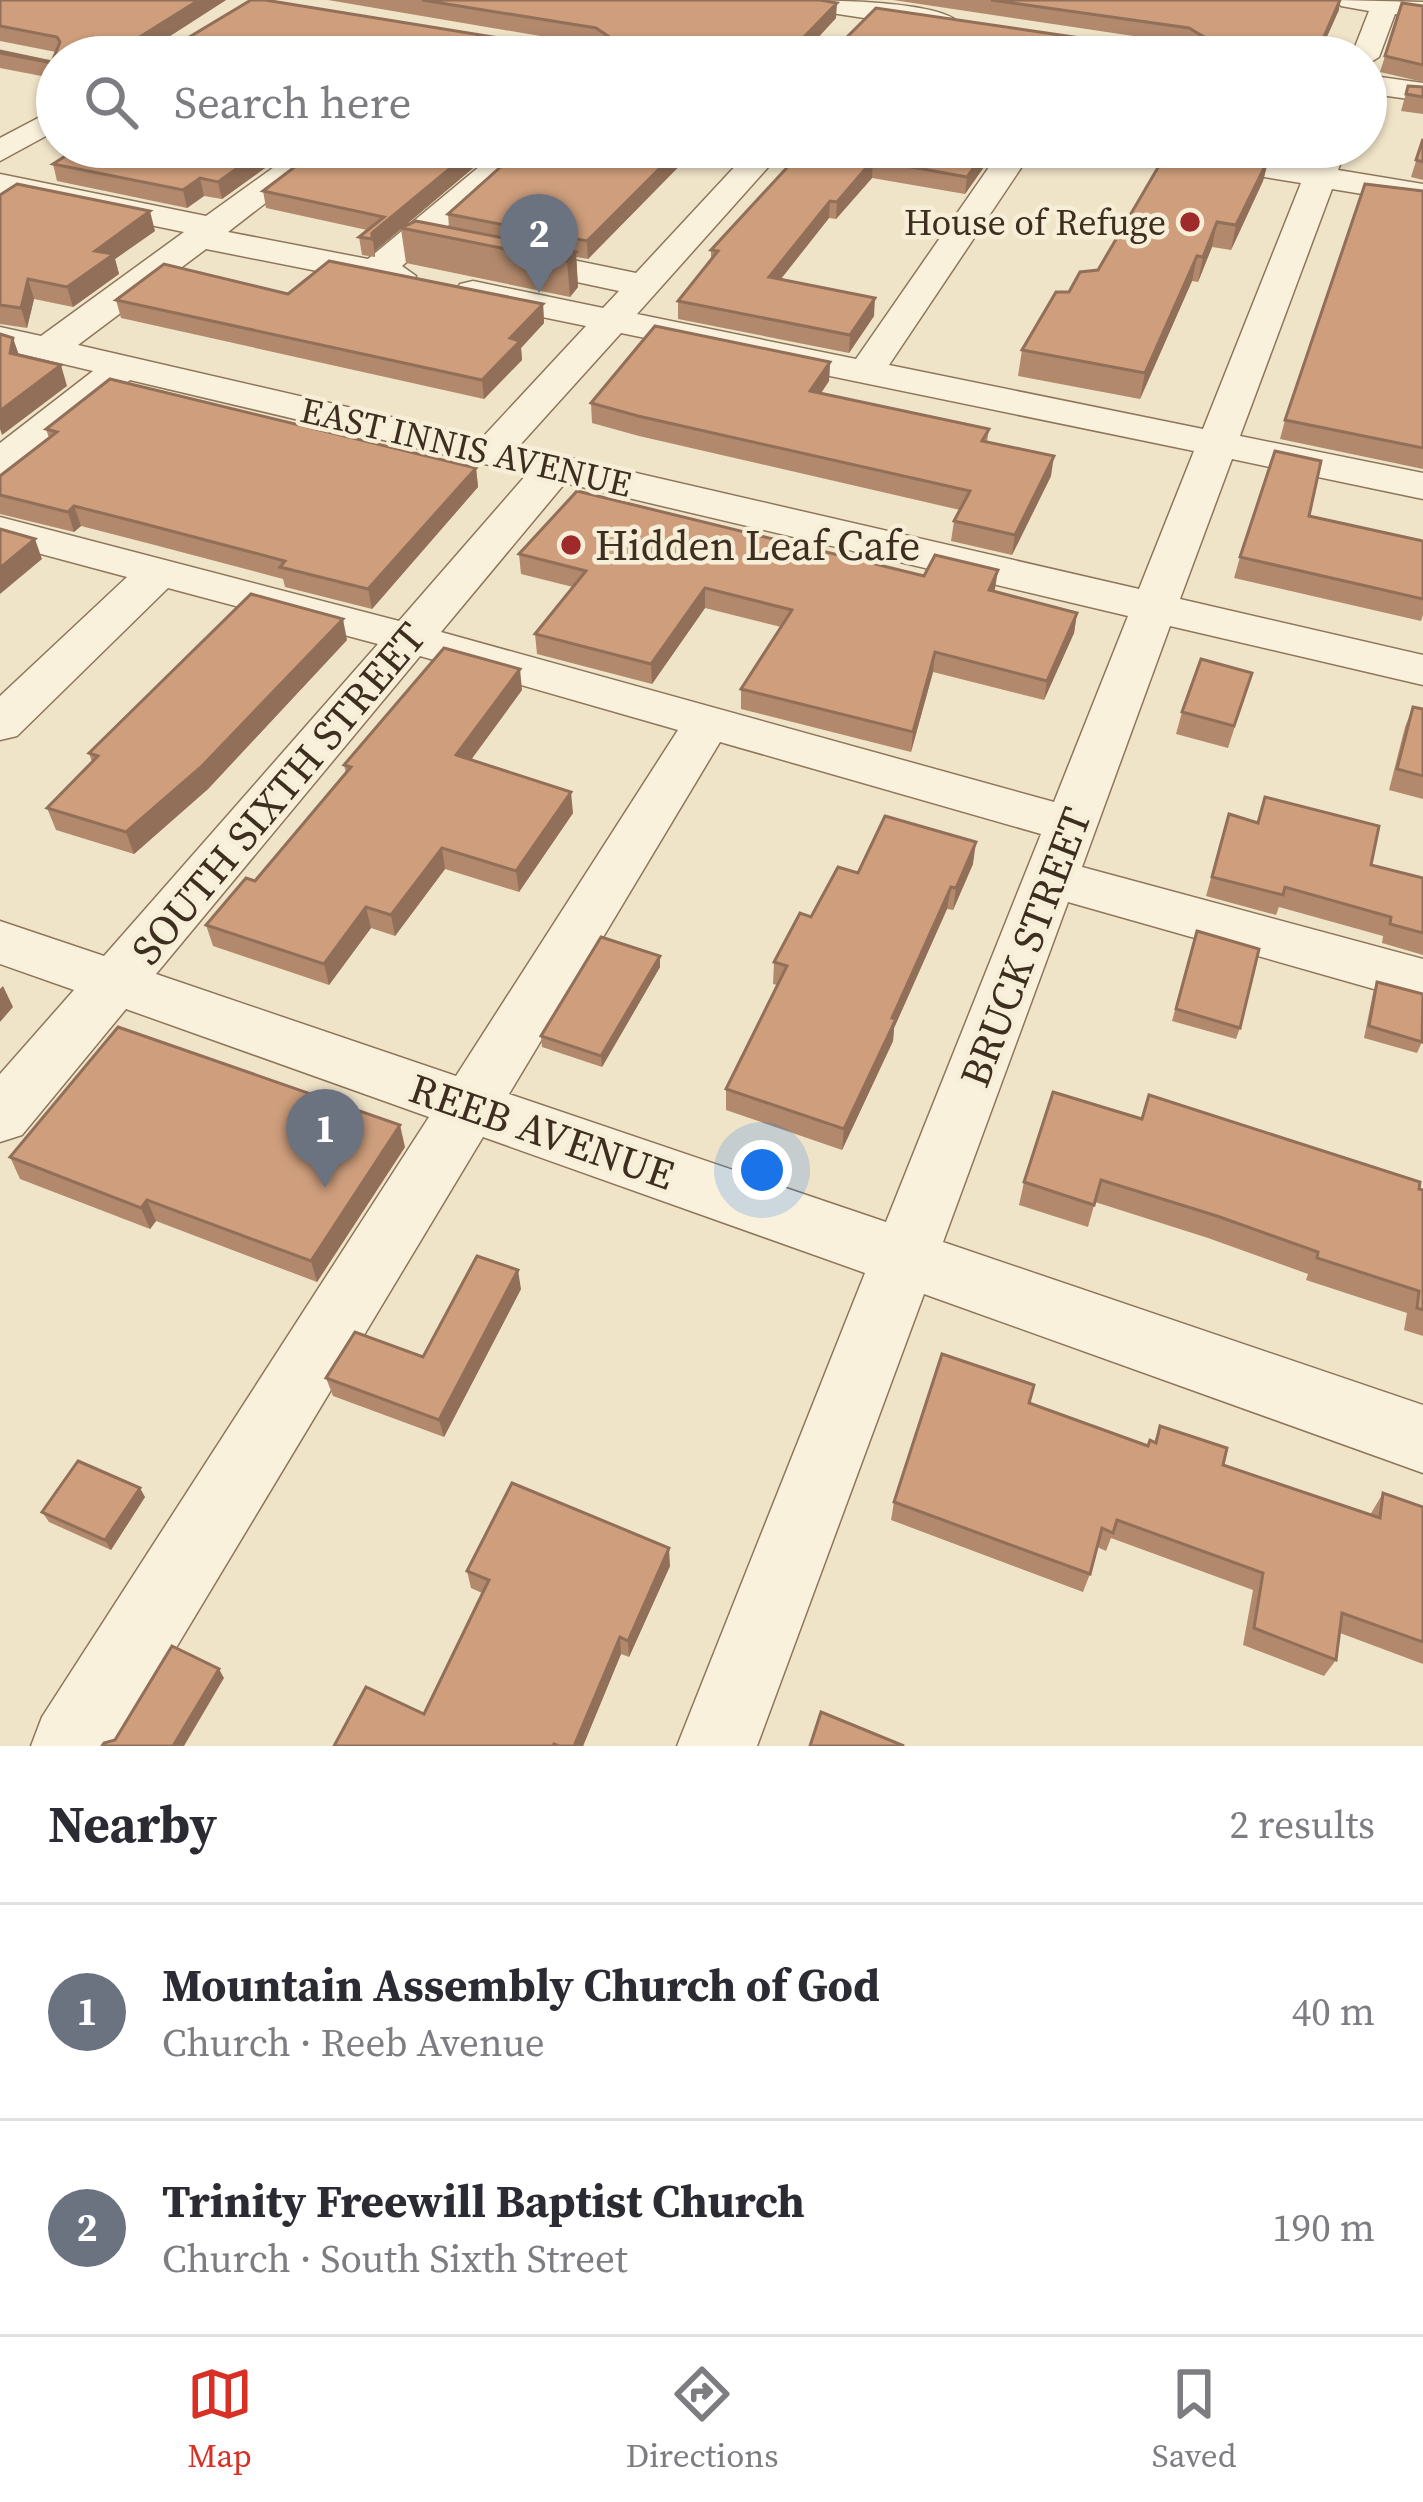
<!DOCTYPE html>
<html lang="en">
<head>
<meta charset="utf-8">
<style>
  :root { --surface:#fff; --page:#f2f2f3; --text:#2b2b33; --muted:#7c7c81; --line:#e1e1e2; --accent:#d93025 }
  body { margin:0; font-family:"Source Serif 4",serif; background:var(--page); color:var(--text) }
  .you { position:absolute; left:762px; top:1170px; width:42px; height:42px; margin:-30px; border:9px solid #fff; border-radius:50%; background:#1a73e8; box-shadow:0 0 0 18px #1a73e833 }
  .badge { display:grid; place-items:center; width:78px; height:78px; border-radius:50%; background:var(--accent); color:#fff; font-size:39px; font-weight:700 }
  .pin { position:absolute; translate:-50% -99px; filter:drop-shadow(0 3px 6px #0008) }
  .pin::after { content:''; position:absolute; top:63px; width:42px; height:36px; background:inherit; clip-path:polygon(0 0,100% 0,50% 100%) }
  .list { margin:0; padding:0; list-style:none }
  h2 { display:flex; justify-content:space-between; align-items:center; height:156px; margin:0; padding:0 48px; font-size:51px }
  h2 small { font-size:39px; font-weight:400; color:var(--muted) }
  .list li { display:grid; grid-template-columns:78px 1fr auto; gap:36px; align-items:center; box-sizing:border-box; height:216px; padding:0 48px; border-top:3px solid var(--line) }
  .list b { display:block; font-size:45px; white-space:nowrap }
  .list p { margin:0; font-size:39px; white-space:nowrap; color:var(--muted) }
  .list em { font-size:39px; font-style:normal; color:var(--muted) }
  .icon { flex:none; width:66px; height:66px; fill:none; stroke:currentColor; stroke-width:2; stroke-linecap:round; stroke-linejoin:round }
  .map { position:relative; flex:none; width:1423px; height:1746px; overflow:hidden }
  .search { position:absolute; background:var(--surface); box-shadow:0 3px 9px #0004; left:36px; right:36px; top:36px; height:132px; display:flex; align-items:center; gap:30px; box-sizing:border-box; padding:0 42px; border-radius:66px; color:var(--muted); font-size:45px }
  .sheet { height:588px; background:var(--surface) }
  nav { display:flex; justify-content:space-around; align-items:center; box-sizing:border-box; height:168px; border-top:3px solid var(--line); background:var(--surface); font-size:33px; color:var(--muted) }
  nav a { display:grid; justify-items:center; gap:6px }
  nav .on { color:var(--accent) }
  .map>svg:first-child { display:block }
  .lines { fill:none; stroke-linecap:round; stroke-linejoin:round }
  .minor-casing { stroke:#8d765c; stroke-width:3 }
  .minor { fill:#faf1dc; fill-rule:evenodd }
  .wall { fill:#b2896c }
  .shaded-wall { fill:#916f58 }
  .building { fill:#cf9f7d; stroke:#916f58; stroke-width:3 }
  .poi-dot { fill:#9e2a2b; stroke:#f7eed8; stroke-width:4.5 }
  .labels { text-anchor:middle; dominant-baseline:central; stroke-width:9; stroke-linejoin:round; paint-order:stroke }
  .far-poi-label { font-size:36px; fill:#3d2e20; stroke:#f7eed8; text-anchor:end }
  .far-street-label { font-size:36px; fill:#3d2e20; stroke:#f7eed8 }
  .poi-label { font-size:42px; fill:#3d2e20; stroke:#f7eed8; text-anchor:start }
  .street-label { font-size:42px; fill:#3d2e20; stroke:#f7eed8 }
</style>
</head>
<body>
<div class="map">
<svg width="1423" height="1746" viewBox="0 0 1423 1746">
  <rect width="100%" height="100%" fill="#f0e4c8"/>
  <g class="lines">
    <g class="minor-casing">
      <g id="minor">
        <path d="M784 0C819 0 936 0 958 22L944 30 798 8Z"/>
        <path d="M1337 0 1423 2V18L1395 14 1379 57 1366 65V57H1351L1369 11 1341 6Z"/>
        <path d="M1366 75 1423 83V101L1366 93Z"/>
        <path d="M57 108V130L0 161V138Z"/>
        <path d="M302 147H338L228 232 368 259 503 147H538L402 266 416 276 411 284 398 287 206 249 78 345 482 438 586 326 460 300 455 292 460 284 473 281 603 308 619 291 493 264 487 257 493 250 505 246 636 273 753 147H786L637 314 856 359 1003 147H1035L889 365 1203 429 1301 183 1140 157 1124 147H1198L1308 165 1315 147H1347L1338 170 1423 184V204L1332 189 1240 436 1423 473V499L1232 459 1180 599 1423 655V685L1170 626 1082 867 1423 959V1003L1068 902 943 1242 1423 1405V1473L924 1294 757 1746H677L865 1273 483 1137 117 1746H31L42 1717 429 1117 126 1009 22 1135 0 1142V1074L74 990 0 964V921L104 956 378 644 168 588 17 736 0 740V696L127 577 0 543V517L399 621 527 474 130 380 15 472 0 475V443L93 371 0 349V327L41 336 184 232 0 194V174L206 216ZM621 333 1194 451 1139 589 519 446ZM565 483 1128 616 1054 802 441 632ZM420 656 678 730 456 1076 156 974ZM720 742 1041 834 886 1222 509 1094Z"/>
      </g>
    </g>
    <use href="#minor" class="minor"/>
  </g>
  <g class="wall">
    <path d="M0 0H226L156 45 599 46 328 0H820L836 18 811 45H1128L1187 44 893 0H1341L1318 57H57V79L0 68V51L52 62 56 52 0 41Z"/>
    <path d="M1423 6V82L1380 72 1385 56Z"/>
    <path d="M1408 86 1423 87V114L1401 111Z"/>
    <path d="M1423 139V180L1411 177Z"/>
    <path d="M294 147 222 199 204 196 187 208 57 181 53 164 137 166Z"/>
    <path d="M498 147 402 228 449 227 448 214 523 147H698L588 259 576 257 578 287 570 297 406 263 401 229 375 251V257L362 255 359 237 367 230 266 208 263 191Z"/>
    <path d="M806 147H998L965 194 872 178 836 219 829 218 781 279 874 316 849 353 678 319V301L711 260V250Z"/>
    <path d="M1215 147H1279L1275 155Z"/>
    <path d="M1269 158 1263 181 1231 250 1212 247 1198 282 1192 281 1140 399 1018 376 1022 350 1069 292 1098 270Z"/>
    <path d="M1406 190 1423 191V469L1280 439 1285 420Z"/>
    <path d="M0 195 155 231 115 259 119 274 73 307 34 299 27 328 0 324Z"/>
    <path d="M116 300 543 304 544 323 521 348 522 360 484 399 121 318Z"/>
    <path d="M830 362 829 381 821 393 989 429 987 442 1051 476 1012 555 951 541 954 521 960 510 639 436 592 423 591 403Z"/>
    <path d="M46 429 476 468 478 487 372 609 285 587 283 579 147 543 81 526 74 532 0 514V476L49 438Z"/>
    <path d="M1309 516 1423 541V615L1421 621 1234 578 1240 557Z"/>
    <path d="M519 554 924 576 994 591 1077 613 1074 633 1044 700 933 672 911 752 741 709V689L781 627 705 608 652 684 537 654 535 634 573 587 521 574Z"/>
    <path d="M347 640 208 789 134 854 56 830 47 808 92 762 89 753Z"/>
    <path d="M1252 673 1228 748 1176 734 1182 712Z"/>
    <path d="M522 690 471 760 573 813 519 892 445 869 395 936 371 928 329 985 213 946 206 925 255 881 346 773 344 765Z"/>
    <path d="M1413 707 1423 709V799L1389 790 1405 727Z"/>
    <path d="M1229 814 1371 865 1423 878V955L1382 943 1383 936 1279 907 1276 915 1206 896Z"/>
    <path d="M973 864 953 910 947 909 894 1028 893 1041 842 1150 726 1110V1089L777 985 773 984 774 962 811 917 858 873Z"/>
    <path d="M1197 931 1240 1028 1236 1039 1172 1021Z"/>
    <path d="M660 956V967L602 1067 542 1047 541 1036Z"/>
    <path d="M1377 982 1422 1042 1417 1053 1364 1038 1373 993Z"/>
    <path d="M1141 1118 1423 1190V1336L1404 1330 1407 1313 1306 1280 1308 1274 1208 1238 1095 1202 1088 1227 1019 1205 1024 1182Z"/>
    <path d="M405 1147 317 1282 156 1221 150 1229 20 1179 10 1157Z"/>
    <path d="M521 1289 444 1437 333 1396 326 1378 423 1357Z"/>
    <path d="M1029 1403 1147 1446 1150 1440 1154 1442 1160 1426 1223 1465 1370 1515 1383 1493 1423 1507V1664L1340 1633 1336 1660 1324 1676 1243 1645 1253 1590 1111 1538 1106 1551 1097 1547 1090 1574 1083 1592 891 1520 894 1502Z"/>
    <path d="M145 1497 111 1550 49 1522 42 1512Z"/>
    <path d="M670 1566 629 1657 621 1654 583 1746H334L424 1714 482 1593 471 1588 467 1571Z"/>
  </g>
  <g class="shaded-wall">
    <path d="M199 0H226L139 56 135 40Z"/>
    <path d="M1340 0 1339 10 1318 57H1315Z"/>
    <path d="M837 3 836 18 803 54V38Z"/>
    <path d="M105 49 107 57H91Z"/>
    <path d="M267 147H294L222 199 218 182Z"/>
    <path d="M476 147H498L375 251V257L372 233Z"/>
    <path d="M681 147H698L588 259 587 241Z"/>
    <path d="M988 147H998L965 194 967 177Z"/>
    <path d="M1269 158 1263 181 1231 250 1236 225Z"/>
    <path d="M873 160 872 178 836 219 837 202Z"/>
    <path d="M200 178 204 196 187 208 183 190Z"/>
    <path d="M830 201 829 218 768 295 769 277Z"/>
    <path d="M150 211 155 231 115 259 119 274 73 307 67 287 95 251Z"/>
    <path d="M1217 222 1212 247 1198 282 1203 257Z"/>
    <path d="M576 252 578 287 570 297 567 261Z"/>
    <path d="M1197 256 1192 281 1140 399 1145 373Z"/>
    <path d="M28 279 34 299 27 328 21 308Z"/>
    <path d="M875 298 874 316 849 353 850 335Z"/>
    <path d="M543 304 544 323 521 348 522 360 484 399 482 380 510 338Z"/>
    <path d="M13 338 20 358 10 353Z"/>
    <path d="M830 362 829 381 809 411 810 391Z"/>
    <path d="M61 365 67 386 2 435 0 429V411Z"/>
    <path d="M1054 456 1051 476 1012 555 1015 535Z"/>
    <path d="M476 468 478 487 372 609 368 589Z"/>
    <path d="M74 506 81 526 74 532 68 512Z"/>
    <path d="M35 539 42 559 0 594V568Z"/>
    <path d="M998 570 995 589 986 609 989 590Z"/>
    <path d="M705 588V608L652 684 651 664Z"/>
    <path d="M1077 613 1074 633 1044 700 1047 681Z"/>
    <path d="M343 619 347 640 208 789 134 854 126 832Z"/>
    <path d="M935 652 933 672 911 752 913 732Z"/>
    <path d="M520 669 522 690 459 776 456 755Z"/>
    <path d="M571 792 573 813 519 892 516 871Z"/>
    <path d="M976 842 973 864 953 910 956 888Z"/>
    <path d="M442 848 445 869 395 936 391 915Z"/>
    <path d="M951 887 947 909 894 1028 893 1041 842 1150 844 1129Z"/>
    <path d="M366 907 371 928 329 985 324 964Z"/>
    <path d="M660 956V967L602 1067 601 1056Z"/>
    <path d="M3 986 13 1007 0 1022V989Z"/>
    <path d="M400 1125 405 1147 317 1282 311 1261Z"/>
    <path d="M147 1200 156 1221 150 1229 141 1208Z"/>
    <path d="M518 1270 521 1289 444 1437 439 1420Z"/>
    <path d="M140 1488 145 1497 111 1550 105 1540Z"/>
    <path d="M669 1548 670 1566 629 1657 628 1641Z"/>
    <path d="M620 1637 621 1654 583 1746H574Z"/>
    <path d="M219 1669 224 1678 184 1746H173Z"/>
  </g>
  <g class="building">
    <path d="M0 0H199L135 40 139 46 176 45 251 0H265L542 45 609 46 614 40 596 28 422 0H820L837 3 803 38 807 46 840 44 876 8 1128 45 1205 44 1204 37 1189 28 991 0H1340L1315 57H825L778 50 772 57H151L105 49 91 57H57V64L0 53V51L52 62 60 42 57 37 0 26Z"/>
    <path d="M1402 3 1423 6V65L1385 56Z"/>
    <path d="M1408 86 1423 87V97L1406 94Z"/>
    <path d="M1423 139V162L1416 160Z"/>
    <path d="M166 147H267L218 182 200 178 183 190 53 164 70 153 137 166Z"/>
    <path d="M321 147H476L372 233V239L359 237 384 217 263 191Z"/>
    <path d="M523 147H681L587 241 448 214Z"/>
    <path d="M806 147H988L967 177 873 160 837 202 830 201 769 277 875 298 850 335 678 301 718 251 711 250Z"/>
    <path d="M1170 147H1201L1269 158 1236 225 1217 222 1203 257 1197 256 1145 373 1022 350 1056 292H1069L1080 272 1098 270Z"/>
    <path d="M17 184 150 211 95 251 114 254 67 287 28 279 21 308 0 305V195Z"/>
    <path d="M1365 184 1423 191V448L1285 420Z"/>
    <path d="M416 221 576 252 567 261 401 228Z"/>
    <path d="M329 261 543 304 510 338 520 341 482 380 116 300 164 264 288 294Z"/>
    <path d="M655 326 830 362 810 391 989 429 982 441 1054 456 1015 535 954 521 970 491 638 416 591 403Z"/>
    <path d="M0 334 13 338 10 353 61 365 0 411Z"/>
    <path d="M110 379 476 468 368 589 280 567 285 561 141 523 74 506 68 512 0 495V476L57 432 46 429Z"/>
    <path d="M1275 451 1321 461 1309 516 1423 541V599L1240 557Z"/>
    <path d="M577 491 924 576 935 555 998 570 989 590 1077 613 1047 681 935 652 913 732 741 689 792 610 705 588 651 664 535 634 586 571 519 554Z"/>
    <path d="M0 529 35 539 0 568Z"/>
    <path d="M251 594 343 619 201 767 126 832 47 808 98 756 89 753Z"/>
    <path d="M444 648 520 669 456 755 571 792 516 871 442 848 391 915 366 907 324 964 206 925 246 878 255 881 351 767 344 765Z"/>
    <path d="M1201 659 1252 673 1234 726 1182 712Z"/>
    <path d="M1413 707 1423 709V776L1397 769Z"/>
    <path d="M1265 797 1379 826 1371 865 1423 878V933L1390 924 1391 917 1285 887 1283 895 1212 877 1229 814 1258 823Z"/>
    <path d="M885 816 976 842 956 888 951 887 892 1018 896 1019 844 1129 726 1089 787 966 774 962 800 913 811 917 838 867 858 873Z"/>
    <path d="M1197 931 1259 949 1240 1028 1176 1009Z"/>
    <path d="M601 937 660 956 601 1056 541 1036Z"/>
    <path d="M1377 982 1423 994 1422 1042 1369 1026Z"/>
    <path d="M118 1027 400 1125 311 1261 147 1200 141 1208 10 1157Z"/>
    <path d="M1053 1092 1142 1119 1149 1095 1420 1182 1419 1189 1423 1190V1310L1417 1308 1419 1291 1317 1258 1318 1252 1217 1216 1101 1180 1094 1205 1024 1182Z"/>
    <path d="M477 1256 518 1270 439 1420 326 1378 355 1332 423 1357Z"/>
    <path d="M942 1354 1034 1385 1029 1403 1148 1446 1150 1440 1156 1443 1160 1426 1227 1448 1223 1465 1380 1518 1383 1493 1423 1507V1642L1342 1613 1336 1660 1254 1628 1263 1573 1117 1520 1113 1533 1102 1528 1090 1574 894 1502Z"/>
    <path d="M78 1461 140 1488 105 1540 42 1512Z"/>
    <path d="M512 1483 669 1548 628 1641 620 1637 574 1746H559L554 1744 553 1746H334L366 1687 424 1714 489 1580 467 1571Z"/>
    <path d="M172 1646 219 1669 173 1746H102L104 1743 115 1740Z"/>
    <path d="M821 1712 904 1746H810Z"/>
  </g>
  <g class="poi-dot">
    <circle cx="1190" cy="222" r="12"/>
    <circle cx="571" cy="545" r="12"/>
  </g>
  <g class="labels">
    <g class="far-poi-label">
      <text x="1166" y="222">House of Refuge</text>
    </g>
    <g class="far-street-label">
      <text transform="translate(466 447) rotate(13)">EAST INNIS AVENUE</text>
    </g>
    <g class="poi-label">
      <text x="595" y="545">Hidden Leaf Cafe</text>
    </g>
    <g class="street-label">
      <text transform="translate(278 793) rotate(-50)">SOUTH SIXTH STREET</text>
      <text transform="translate(1025 947) rotate(-69)">BRUCK STREET</text>
      <text transform="translate(542 1131) rotate(19)">REEB AVENUE</text>
    </g>
  </g>
</svg>
<div class="you"></div>
<div class="pin badge" style="left:325px;top:1188px;background:#6b7280">1</div>
<div class="pin badge" style="left:539px;top:293px;background:#6b7280">2</div>
<div class="search"><svg class="icon" aria-label="search" viewBox="0 0 24 24"><circle cx="10" cy="10" r="6"/><path d="M15 15l6 6"/></svg>Search here</div>
</div>
<section class="sheet">
<h2>Nearby<small>2 results</small></h2>
<ul class="list">
<li><span class="badge" style="background:#6b7280">1</span><div><b>Mountain Assembly Church of God</b><p>Church · Reeb Avenue</p></div><em>40 m</em></li>
<li><span class="badge" style="background:#6b7280">2</span><div><b>Trinity Freewill Baptist Church</b><p>Church · South Sixth Street</p></div><em>190 m</em></li>
</ul>
</section>
<nav>
<a class="on"><svg class="icon" aria-label="map" viewBox="0 0 24 24"><path d="M3 6l6-2 6 2 6-2v14l-6 2-6-2-6 2zM9 4v14M15 6v14"/></svg>Map</a>
<a><svg class="icon" aria-label="directions" viewBox="0 0 24 24"><path d="M12 3l9 9-9 9-9-9zM9 14v-3h6M13 9l2 2-2 2"/></svg>Directions</a>
<a><svg class="icon" aria-label="saved" viewBox="0 0 24 24"><path d="M7 4h10v16l-5-4-5 4z"/></svg>Saved</a>
</nav>
</body>
</html>
